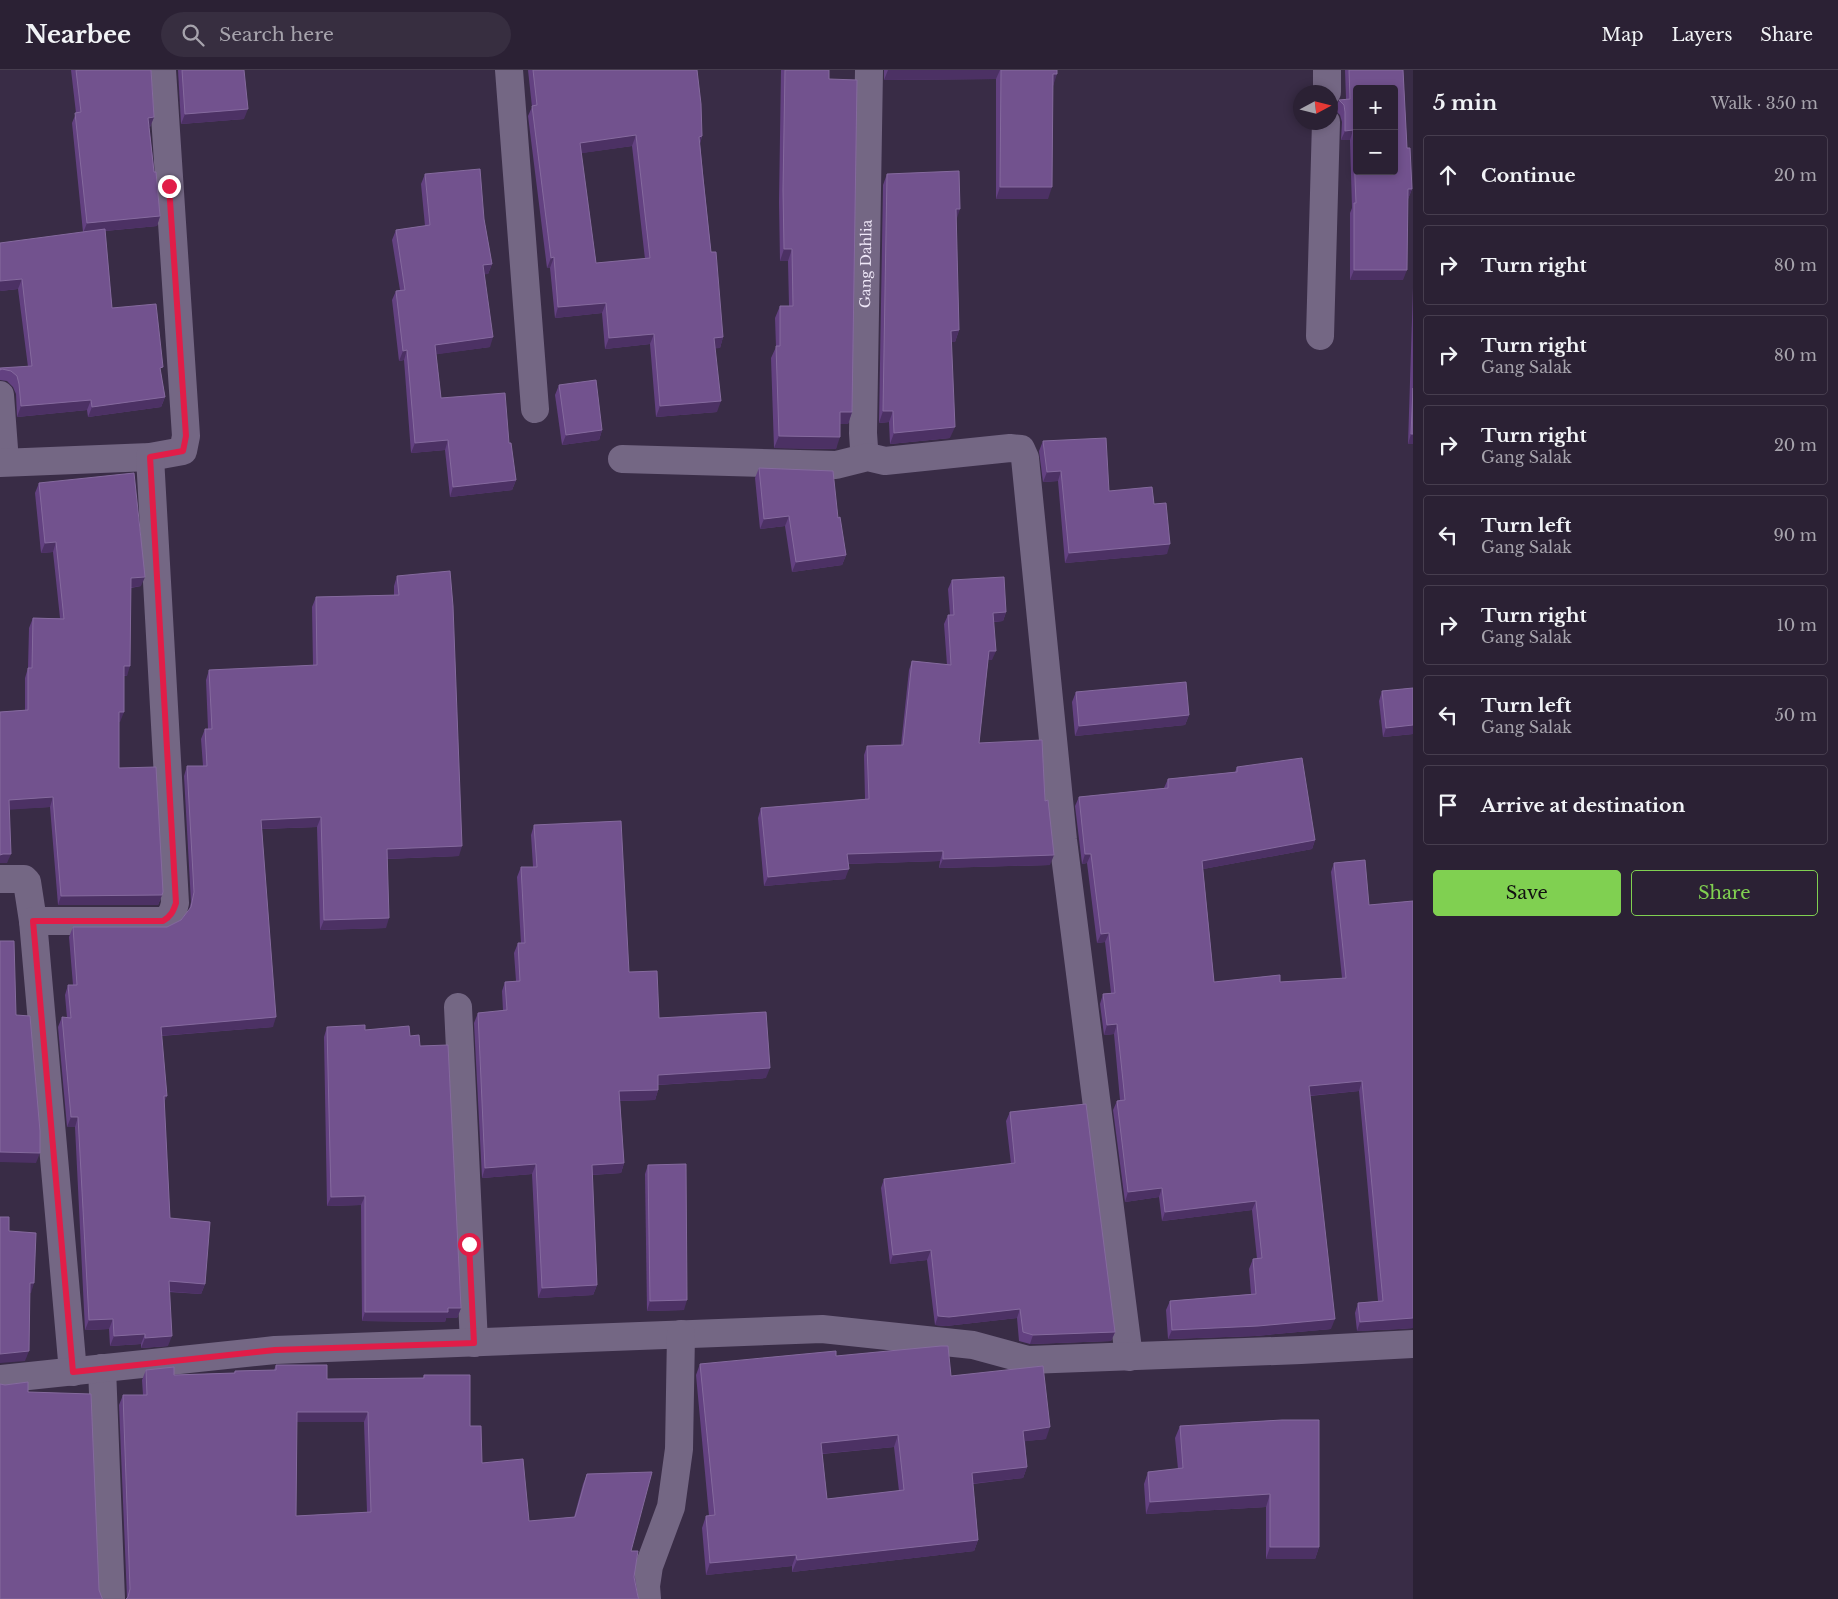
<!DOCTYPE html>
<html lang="en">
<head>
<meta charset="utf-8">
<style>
  :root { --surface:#2b2134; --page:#372e40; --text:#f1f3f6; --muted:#a6a3ac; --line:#473e4f; --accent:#80d051 }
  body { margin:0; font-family:"Libre Baskerville",serif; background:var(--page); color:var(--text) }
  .controls { position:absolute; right:15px; top:15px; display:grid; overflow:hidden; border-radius:5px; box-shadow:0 2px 8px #0003 }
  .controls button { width:45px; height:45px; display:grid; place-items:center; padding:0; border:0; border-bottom:1px solid var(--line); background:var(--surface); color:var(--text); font:25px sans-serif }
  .compass { position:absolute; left:1293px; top:15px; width:45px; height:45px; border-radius:50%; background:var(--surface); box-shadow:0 2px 8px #0003; rotate:83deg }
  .stop { position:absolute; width:15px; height:15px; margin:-11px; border:4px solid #e11d48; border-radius:50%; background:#fff }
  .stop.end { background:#e11d48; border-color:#fff; box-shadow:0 1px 5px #0008 }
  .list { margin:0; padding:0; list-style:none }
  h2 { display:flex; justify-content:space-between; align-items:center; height:65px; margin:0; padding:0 20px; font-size:21px }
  h2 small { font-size:16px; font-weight:400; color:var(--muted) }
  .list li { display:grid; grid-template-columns:32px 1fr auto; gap:15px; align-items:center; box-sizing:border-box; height:80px; margin:0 10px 10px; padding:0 10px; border:1px solid var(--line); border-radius:5px }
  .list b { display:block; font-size:19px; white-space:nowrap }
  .list p { margin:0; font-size:16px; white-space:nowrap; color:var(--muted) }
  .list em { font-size:16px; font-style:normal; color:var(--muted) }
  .actions { display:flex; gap:10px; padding:15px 20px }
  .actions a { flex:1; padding:11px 0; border:1px solid var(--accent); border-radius:5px; text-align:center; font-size:18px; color:var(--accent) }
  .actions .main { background:var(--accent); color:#111 }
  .icon { flex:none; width:28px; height:28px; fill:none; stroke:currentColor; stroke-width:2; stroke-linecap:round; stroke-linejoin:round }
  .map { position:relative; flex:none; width:1413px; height:1529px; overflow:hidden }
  header { display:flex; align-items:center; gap:30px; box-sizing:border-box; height:70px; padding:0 25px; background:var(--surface); border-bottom:1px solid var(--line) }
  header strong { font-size:24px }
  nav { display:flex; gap:28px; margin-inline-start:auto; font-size:18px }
  .search { width:350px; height:45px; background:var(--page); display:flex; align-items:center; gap:12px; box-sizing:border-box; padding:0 18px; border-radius:28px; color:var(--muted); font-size:19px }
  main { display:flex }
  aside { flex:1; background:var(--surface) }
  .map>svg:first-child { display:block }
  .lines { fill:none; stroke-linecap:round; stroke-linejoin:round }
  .street { stroke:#746784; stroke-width:28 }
  .wall { fill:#634181; fill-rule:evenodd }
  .shaded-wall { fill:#4c3164 }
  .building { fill:#72528e; stroke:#856a9e; fill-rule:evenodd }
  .route { stroke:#e11d48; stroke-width:6 }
  .labels { text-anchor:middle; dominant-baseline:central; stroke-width:4.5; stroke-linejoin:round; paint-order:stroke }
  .street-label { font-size:14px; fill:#efe7f8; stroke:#2f233c }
</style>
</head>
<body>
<header>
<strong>Nearbee</strong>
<div class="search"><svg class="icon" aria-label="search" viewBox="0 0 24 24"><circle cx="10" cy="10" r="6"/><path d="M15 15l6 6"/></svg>Search here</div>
<nav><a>Map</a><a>Layers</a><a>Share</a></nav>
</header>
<main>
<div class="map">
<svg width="1413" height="1529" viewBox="0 0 1413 1529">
  <rect width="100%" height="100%" fill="#392c46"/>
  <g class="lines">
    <g class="street">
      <path d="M509 0 535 339"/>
      <path d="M1327 22V0"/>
      <path d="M1320 266 1326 52"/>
      <path d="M0 325 5 392"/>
      <path id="s1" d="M868 387 864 378 863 363 869 0"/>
      <path d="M622 389 836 395 868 387 885 391 1010 378 1021 379 1025 388 1063 770 1129 1287"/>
      <path d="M0 393 150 387 183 381 186 366 162 0"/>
      <path d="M0 809H24L27 812 33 851"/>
      <path d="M458 937 474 1273"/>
      <path d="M102 1298 111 1529"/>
      <path d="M73 1302 33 851H163C171 847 173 842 175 833L150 387"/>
      <path d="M0 1309 275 1280 822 1259 973 1275 1028 1290 1301 1280 1413 1274"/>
      <path d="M647 1529 646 1516 649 1496 671 1437 679 1379 681 1264"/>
    </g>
  </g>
  <g class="wall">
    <path d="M71 0H151L154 47 150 57H149L160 146 157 156 105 161 112 238 161 304 165 327 161 337 88 347 87 340 17 347 16 324 13 317 7 311 0 310V298L28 297 18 219 0 221 83 162 72 53 76 43Z"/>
    <path d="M178 0H244V49L181 54Z"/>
    <path d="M528 0H697L702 66 700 74 711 182 723 267 720 278H715L717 342 656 347 650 274 605 279 602 243 555 248 550 198H547L528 46 532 37ZM632 76 645 189 596 193 581 83Z"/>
    <path d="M781 0H829V9L852 342 848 354H840L836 379 774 378 771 288 776 277 775 248 780 236H789L788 191H780L779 132Z"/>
    <path d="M884 0H1057L1053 16 1048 129H996V9L884 10Z"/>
    <path d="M1345 0H1403L1407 78 1412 119 1408 129 1403 210H1350V143L1352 138 1350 70H1341L1342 52 1340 45 1335 40 1339 30 1346 29Z"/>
    <path d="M425 104 484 149 492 194 488 204H484L490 277 436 284 441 328 509 373 516 410 512 420 450 427 445 380 411 383 404 290 399 291 392 230 396 221 400 220 392 170 396 160 425 156 421 114Z"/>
    <path d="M887 104 956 151 959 260 955 272H951L950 368 890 374 889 352 879 353 883 115Z"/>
    <path d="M1413 218V374H1408Z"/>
    <path d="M559 315 602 360 599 370 562 375 555 325Z"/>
    <path d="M1043 371 1109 421 1154 434 1167 484 1065 493 1058 411 1043 412 1039 381Z"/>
    <path d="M759 398 838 448 846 485 842 495 792 502 785 456 760 459 755 408Z"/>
    <path d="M39 413 141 516 131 518 127 606H124L120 652H119V698L162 825 158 835H58L50 737 10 739 7 793H0V642L25 640V608L28 598 29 558 33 548H60L53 482 41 483 35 423Z"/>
    <path d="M397 506 459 786 387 789 386 858 320 860 317 757 262 759 273 957 161 966 164 1033 170 1148 205 1214 201 1224 169 1222 168 1276 141 1278V1274L110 1276 109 1259 85 1260 75 1057H67L58 957 62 947 67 948 65 925 68 915H73L69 867 73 857H167L181 850 189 840 191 832 184 706 187 696H203L201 669 205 659H208L206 610 209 600 313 596 312 537 316 527 394 525V516Z"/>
    <path d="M952 510 1006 542 1003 551 994 552 992 590H988L979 673 1045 731 1050 795 939 798 940 791 848 794 845 809 764 816 758 748 761 738 865 729 864 685 867 676 901 675 909 600 912 591 947 595 944 554 948 545H950L948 519Z"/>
    <path d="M1413 618V664L1383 667 1379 631 1382 621Z"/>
    <path d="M1076 622 1189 645 1185 655 1075 666 1072 632Z"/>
    <path d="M1237 697 1315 770 1312 779 1203 799 1214 912H1280L1342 908 1331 802 1334 793 1369 835 1413 831V1258L1399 1259 1357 1261 1355 1243 1358 1233 1378 1231 1359 1021 1310 1026 1331 1259 1255 1266 1168 1269 1166 1240 1170 1231 1251 1224 1249 1199 1253 1189H1257L1252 1140 1162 1151 1159 1127 1125 1132 1113 1040 1117 1031 1120 1030 1114 964 1104 965 1100 934 1103 924 1111 923 1105 872 1097 873 1087 793 1082 794 1075 736 1079 727 1164 718 1168 709 1235 702Z"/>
    <path d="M534 755 659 948 766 1008 658 1015V1020L655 1030 620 1031 624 1093 621 1103 592 1105 597 1215 593 1225 538 1228 532 1104 482 1108 474 953 478 943 503 941 502 921 505 912 516 911 514 883 518 873H521L517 807 521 797H533L531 765Z"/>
    <path d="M327 957 365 960 410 966 461 1238 457 1248H446L445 1252 362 1251 361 1135 327 1136 324 967Z"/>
    <path d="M1010 1042 1115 1262 1111 1271 1030 1274 1019 1271 1017 1248 946 1256 935 1255 927 1190 890 1194 881 1118 884 1109 1011 1094 1006 1051Z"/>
    <path d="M648 1095 684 1240 647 1241 645 1104Z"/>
    <path d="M836 1286 951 1306 1046 1369 1025 1371 1027 1397 1023 1408 973 1414 978 1470 974 1481 792 1502V1496L706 1505 702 1458 706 1446H709L696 1305 700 1294ZM894 1377 899 1421 827 1429 822 1384Z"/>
    <path d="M276 1295 327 1309 423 1308 424 1305 470 1356 482 1393 529 1451 574 1447 583 1414 587 1404 631 1481 638 1527 127 1528 119 1335 123 1325H143L142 1310 146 1300 174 1305 234 1303 235 1301 274 1300ZM296 1352H364L367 1442 296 1446Z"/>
    <path d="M1282 1350 1319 1477 1315 1489H1266V1437L1146 1444 1144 1414 1148 1402 1178 1399 1175 1368 1180 1356Z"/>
  </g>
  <g class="shaded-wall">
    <path d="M888 0H1000L996 9 884 10Z"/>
    <path d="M1053 4H1057L1053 16Z"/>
    <path d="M248 39 244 49 181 54 185 44Z"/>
    <path d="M154 47 150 57 144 58 148 48Z"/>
    <path d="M1353 60 1350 70H1341L1345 61Z"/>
    <path d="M636 65 632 76 576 84 580 73Z"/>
    <path d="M702 66 698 77 699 67Z"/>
    <path d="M1000 117H1052L1048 129H996Z"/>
    <path d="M1408 119H1412L1408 129H1404Z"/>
    <path d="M956 139H960L956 151Z"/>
    <path d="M160 146 157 156 83 163 87 153Z"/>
    <path d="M784 179H792L788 191H780Z"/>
    <path d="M554 187 550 198H547L551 188Z"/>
    <path d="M492 194 488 204 480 205 483 195Z"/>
    <path d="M1354 200H1407L1403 210H1350Z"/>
    <path d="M22 209 18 219 0 221V211Z"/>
    <path d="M606 233 602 243 555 248 558 237Z"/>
    <path d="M959 260 955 272H946L951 261Z"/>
    <path d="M654 264 650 274 605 279 609 268Z"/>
    <path d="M493 267 490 277 432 285 435 275Z"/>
    <path d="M723 267 720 278 711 279 714 268Z"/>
    <path d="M407 280 404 290 399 291 403 281Z"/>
    <path d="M165 327 161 337 88 347 92 337Z"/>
    <path d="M91 330 87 340 17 347 21 336Z"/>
    <path d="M721 331 717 342 656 347 660 336Z"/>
    <path d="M883 341H893L889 352 879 353Z"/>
    <path d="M840 342H852L848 354H835Z"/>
    <path d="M955 357 950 368 890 374 894 363Z"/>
    <path d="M602 360 599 370 562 375 566 365Z"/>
    <path d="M1411 364H1413V374H1408Z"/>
    <path d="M779 366 840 367 836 379 774 378Z"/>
    <path d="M448 370 445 380 411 383 415 373Z"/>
    <path d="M1061 401 1058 411 1043 412 1047 402Z"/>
    <path d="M516 410 512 420 450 427 453 417Z"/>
    <path d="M789 446 785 456 760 459 764 449Z"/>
    <path d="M56 472 53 482 41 483 45 473Z"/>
    <path d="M1170 474 1167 484 1065 493 1069 483Z"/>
    <path d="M846 485 842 495 792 502 796 492Z"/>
    <path d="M145 507 141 516 127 518 131 508Z"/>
    <path d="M1006 542 1003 551 990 552 993 543Z"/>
    <path d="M989 581H996L992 590H986Z"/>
    <path d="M124 596H130L127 606 120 605Z"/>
    <path d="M119 642H124L120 652H115Z"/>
    <path d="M1189 645 1185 655 1075 666 1079 656Z"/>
    <path d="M1413 655V664L1383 667 1386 658Z"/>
    <path d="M53 727 50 737 6 740 9 730Z"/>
    <path d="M321 747 317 757 258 759 261 750Z"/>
    <path d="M1315 770 1312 779 1198 800 1202 791Z"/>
    <path d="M462 776 459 786 383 789 387 779Z"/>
    <path d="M943 781 940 791 844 794 847 784Z"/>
    <path d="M3 784H11L7 793H0V785Z"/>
    <path d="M1085 784H1091L1087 793 1082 794Z"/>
    <path d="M1054 785 1050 795 939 798 943 789Z"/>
    <path d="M849 799 845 809 764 816 768 807Z"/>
    <path d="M162 825 158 835H58L61 826Z"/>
    <path d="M389 848 386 858 320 860 324 850Z"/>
    <path d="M1109 863 1105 872 1097 873 1101 864Z"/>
    <path d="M276 947 273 957 157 966 161 957Z"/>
    <path d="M1117 954 1114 964 1104 965 1107 955Z"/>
    <path d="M770 998 766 1008 654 1015 658 1005Z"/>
    <path d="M1362 1011 1359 1021 1305 1026 1309 1016Z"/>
    <path d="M658 1020 655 1030 615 1031 619 1021Z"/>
    <path d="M164 1026H167L163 1035Z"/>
    <path d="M71 1047H78L75 1057H67Z"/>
    <path d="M0 1082 40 1083 36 1093 0 1092Z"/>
    <path d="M624 1093 621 1103 588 1105 592 1095Z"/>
    <path d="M536 1094 532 1104 482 1108 485 1098Z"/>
    <path d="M1162 1118 1159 1127 1125 1132 1128 1122Z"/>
    <path d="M365 1126 361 1135 327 1136 331 1127Z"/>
    <path d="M1256 1131 1252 1140 1162 1151 1165 1142Z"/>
    <path d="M931 1180 927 1190 890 1194 893 1185Z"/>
    <path d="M169 1211 205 1214 201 1224 165 1221Z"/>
    <path d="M30 1213H34L31 1223H26Z"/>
    <path d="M597 1215 593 1225 538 1228 542 1218Z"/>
    <path d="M687 1230 684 1240 647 1241 650 1231Z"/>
    <path d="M448 1238H461L457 1248H446L445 1252 362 1251 365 1242Z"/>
    <path d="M1020 1239 1017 1248 946 1256 935 1255 938 1246Z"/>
    <path d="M1413 1248V1258L1399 1259 1357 1261 1360 1252Z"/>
    <path d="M113 1249 109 1259 85 1260 89 1250Z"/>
    <path d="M1335 1249 1331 1259 1255 1266 1168 1269 1172 1260Z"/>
    <path d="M1115 1262 1111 1271 1030 1274 1033 1265Z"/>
    <path d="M145 1264 141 1274 110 1276 114 1266Z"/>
    <path d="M172 1266 168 1276 141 1278 145 1268Z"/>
    <path d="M29 1281 25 1291 0 1293V1284Z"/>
    <path d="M297 1342H368L364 1352H293Z"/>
    <path d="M1050 1357 1046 1369 1019 1372 1023 1361Z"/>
    <path d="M898 1365 894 1377 817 1384 821 1373Z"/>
    <path d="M1027 1397 1023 1408 968 1414 972 1403Z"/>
    <path d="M1270 1424 1266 1437 1146 1444 1150 1432Z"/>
    <path d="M978 1470 974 1481 792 1502 797 1490Z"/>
    <path d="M1270 1477H1319L1315 1489H1266Z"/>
    <path d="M796 1485 792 1496 706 1505 710 1493Z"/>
  </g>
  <g class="building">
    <path d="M76 0H151L154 47 148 48 154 102H156L160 146 87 153 75 43 81 42Z"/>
    <path d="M182 0H244L248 39 185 44Z"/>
    <path d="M533 0H697L701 34 702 66 699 67 703 108 711 182H716L723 267 714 268 721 331 660 336 654 264 609 268 606 233 558 237 554 187 551 188 532 36 537 35ZM636 65 650 188 596 193 580 73Z"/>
    <path d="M785 0H829V9L857 10 852 342H840V367L779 366 776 276H780V236H793L792 179H784L783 120Z"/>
    <path d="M1001 0H1057V4H1053L1052 117H1000Z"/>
    <path d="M1349 0H1403L1407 78H1410L1412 119H1408L1407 200H1354V133H1356L1353 60 1345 61V42L1344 35 1339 30 1350 29ZM1357 19H1394V101H1357Z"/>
    <path d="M480 99 484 149 492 194 483 195 493 267 435 275 441 328 505 323 509 373H511L516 410 453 417 448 370 415 373 407 280 403 281 396 221 405 220 396 160 430 155 425 104Z"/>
    <path d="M959 101 960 139H956L959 260 951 261 955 357 894 363 893 341H883L887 104Z"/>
    <path d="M105 159 112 238 156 234 163 297 160 298 165 327 92 337 91 330 21 336 19 314 17 306 11 301 2 299 0 300V298L32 296 22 209 0 211V173Z"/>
    <path d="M596 310 602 360 566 365 559 315Z"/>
    <path d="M1413 318V364H1411Z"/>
    <path d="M1106 368 1109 421 1152 417 1154 434 1166 433 1170 474 1069 483 1061 401 1047 402 1043 371Z"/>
    <path d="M759 398 833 401 838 448 840 447 846 485 796 492 789 446 764 449Z"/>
    <path d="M134 403 145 507 131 508 130 596H124V642H119V698L156 697 163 822 162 825 61 826 53 727 9 730 11 784H3L0 785V642L28 640V598H32L33 548 64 549 56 472 45 473 39 413Z"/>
    <path d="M450 501 453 536 462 776 387 779 389 848 324 850 321 747 261 750 276 947 161 957 167 1026H164L170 1148 210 1152 205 1214 169 1211 172 1266 145 1268V1264L114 1266 113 1249 89 1250 78 1047H71L62 947 71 948 68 915H77L73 857H167L181 850 191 837 194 822 187 696H207L205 659H212L209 600 317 595 316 527 399 525 397 506Z"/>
    <path d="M1004 507 1006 542 993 543 996 581H989L979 673 1042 670 1045 731 1048 730 1054 785 943 789V781L847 784 849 799 768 807 761 738 869 729 867 676 903 675 912 591 951 595 948 545H954L952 510Z"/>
    <path d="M1186 612 1189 645 1079 656 1076 622Z"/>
    <path d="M1413 618V655L1386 658 1382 621Z"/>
    <path d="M1302 688 1315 770 1202 791 1214 912 1280 905V912L1346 908 1334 793 1365 790 1369 835 1413 831V1248L1360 1252 1358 1233 1383 1231 1362 1011 1309 1016 1335 1249 1258 1256 1172 1260 1170 1231 1256 1224 1253 1189 1262 1188 1256 1131 1165 1142 1162 1118 1128 1122 1117 1031 1125 1030 1117 954 1107 955 1103 924 1115 923 1109 863 1101 864 1091 784H1085L1079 727 1168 718V709L1237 702V697Z"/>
    <path d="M621 751 629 902 657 901 659 948 766 942 770 998 658 1005V1020L619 1021 624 1093 592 1095 597 1215 542 1218 536 1094 485 1098 478 943 507 940 505 912 520 911 518 873H525L521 797H537L534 755Z"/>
    <path d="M0 871H14L16 945 30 946 40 1061V1083L0 1082Z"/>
    <path d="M365 955V960L409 956 410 966 419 965 420 976 448 975 461 1238H448V1242H365V1126L331 1127 327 957Z"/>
    <path d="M1086 1034 1115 1262 1033 1265 1023 1262 1020 1239 949 1247 938 1246 931 1180 893 1185 884 1109 1015 1093 1010 1042Z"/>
    <path d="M686 1094 687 1230 650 1231 648 1095Z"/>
    <path d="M0 1147H9V1161L36 1163 34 1213H30L29 1281 0 1284Z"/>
    <path d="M941 1276H948L951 1306 1043 1296 1050 1357 1023 1361 1027 1397 972 1403 978 1470 797 1490 796 1485 710 1493 706 1446 715 1445 700 1294 836 1281V1286ZM898 1365 904 1420 827 1429 821 1373Z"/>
    <path d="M276 1295H327V1309L424 1308V1305H470V1356H481L482 1393 523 1389 529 1451 575 1447 587 1404 652 1402 631 1481H638L634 1507 638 1527 639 1529H126L128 1527 130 1519 123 1325H147L146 1300 174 1297V1305L235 1303V1301L276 1300ZM297 1342H368L371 1442 296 1446Z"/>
    <path d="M28 1312V1322L91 1324 99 1520 102 1528 103 1529H0V1314L5 1315Z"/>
    <path d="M1282 1350H1319V1477H1270V1424L1150 1432 1148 1402 1183 1398 1180 1356Z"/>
  </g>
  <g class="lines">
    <path class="route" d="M169 116 186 366 183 381 150 387 176 833C173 842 171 846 163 851H33L73 1302 275 1280 474 1273 469 1174"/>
  </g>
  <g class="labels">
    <g class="street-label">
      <text stroke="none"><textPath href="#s1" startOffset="194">Gang Dahlia</textPath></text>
    </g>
  </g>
</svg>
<div class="controls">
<button>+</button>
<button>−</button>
</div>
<svg class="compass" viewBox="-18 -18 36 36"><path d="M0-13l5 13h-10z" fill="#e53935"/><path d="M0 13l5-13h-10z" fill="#a6a3ac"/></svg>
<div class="stop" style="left:469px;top:1174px"></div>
<div class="stop end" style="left:169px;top:116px"></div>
</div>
<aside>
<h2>5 min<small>Walk · 350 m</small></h2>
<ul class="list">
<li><svg class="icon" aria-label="ahead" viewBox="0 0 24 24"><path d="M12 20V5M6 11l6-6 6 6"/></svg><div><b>Continue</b></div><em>20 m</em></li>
<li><svg class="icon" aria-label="right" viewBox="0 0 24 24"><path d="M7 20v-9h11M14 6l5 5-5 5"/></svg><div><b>Turn right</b></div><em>80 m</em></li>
<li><svg class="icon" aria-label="right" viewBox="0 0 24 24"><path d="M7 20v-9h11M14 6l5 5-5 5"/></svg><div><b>Turn right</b><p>Gang Salak</p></div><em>80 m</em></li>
<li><svg class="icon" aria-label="right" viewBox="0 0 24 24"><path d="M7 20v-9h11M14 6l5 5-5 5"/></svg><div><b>Turn right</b><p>Gang Salak</p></div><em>20 m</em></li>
<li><svg class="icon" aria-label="left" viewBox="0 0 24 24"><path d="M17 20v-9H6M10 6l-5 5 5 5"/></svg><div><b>Turn left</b><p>Gang Salak</p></div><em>90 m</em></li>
<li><svg class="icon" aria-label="right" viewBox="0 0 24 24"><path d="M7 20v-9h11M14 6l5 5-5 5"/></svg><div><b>Turn right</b><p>Gang Salak</p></div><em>10 m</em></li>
<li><svg class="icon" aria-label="left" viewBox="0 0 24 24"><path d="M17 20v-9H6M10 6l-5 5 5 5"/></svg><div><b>Turn left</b><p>Gang Salak</p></div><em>50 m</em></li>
<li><svg class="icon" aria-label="arrive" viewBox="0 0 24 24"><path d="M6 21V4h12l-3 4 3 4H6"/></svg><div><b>Arrive at destination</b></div></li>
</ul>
<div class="actions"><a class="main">Save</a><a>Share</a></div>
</aside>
</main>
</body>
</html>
